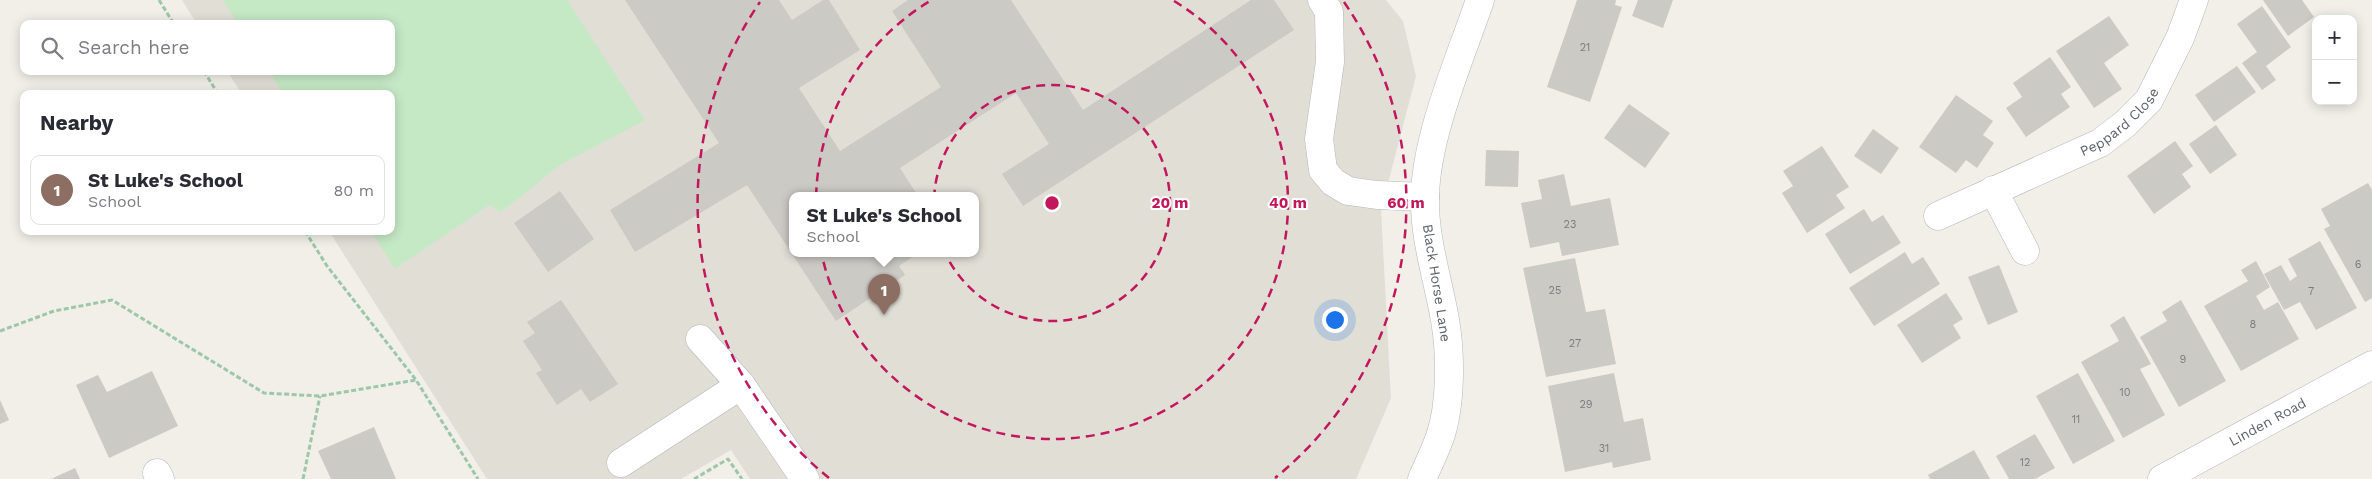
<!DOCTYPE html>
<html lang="en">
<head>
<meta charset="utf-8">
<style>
  :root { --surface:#fff; --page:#f7f7f7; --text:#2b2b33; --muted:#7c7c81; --line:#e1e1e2; --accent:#ea580c }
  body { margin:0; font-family:"Work Sans",sans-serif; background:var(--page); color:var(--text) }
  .controls { position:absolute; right:15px; top:15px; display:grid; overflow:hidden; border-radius:10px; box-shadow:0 2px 12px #0003 }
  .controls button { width:45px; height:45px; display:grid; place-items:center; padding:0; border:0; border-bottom:1px solid var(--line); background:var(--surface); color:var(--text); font:25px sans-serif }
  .you { position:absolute; left:1334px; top:319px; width:18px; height:18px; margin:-12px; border:4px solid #fff; border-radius:50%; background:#1a73e8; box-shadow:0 0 0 8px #1a73e833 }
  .badge { display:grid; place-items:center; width:32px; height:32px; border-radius:50%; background:var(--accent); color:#fff; font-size:16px; font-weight:700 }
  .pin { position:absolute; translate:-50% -41px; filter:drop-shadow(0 1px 2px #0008) }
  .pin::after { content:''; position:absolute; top:26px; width:18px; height:15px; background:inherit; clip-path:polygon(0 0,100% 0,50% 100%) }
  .popup { position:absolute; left:789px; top:192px; width:190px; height:65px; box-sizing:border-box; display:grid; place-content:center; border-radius:10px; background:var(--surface); filter:drop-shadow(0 1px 4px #0005); font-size:16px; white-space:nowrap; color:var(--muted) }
  .popup b { font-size:19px; color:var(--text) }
  .popup::after { content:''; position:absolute; left:50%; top:100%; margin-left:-10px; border:10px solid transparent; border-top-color:var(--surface) }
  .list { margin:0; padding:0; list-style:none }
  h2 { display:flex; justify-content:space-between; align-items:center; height:65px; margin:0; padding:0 20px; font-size:21px }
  h2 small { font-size:16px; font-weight:400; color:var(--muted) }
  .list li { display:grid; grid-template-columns:32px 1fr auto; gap:15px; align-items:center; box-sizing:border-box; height:70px; margin:0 10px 10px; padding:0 10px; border:1px solid var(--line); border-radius:10px }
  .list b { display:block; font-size:19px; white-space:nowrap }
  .list p { margin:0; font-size:16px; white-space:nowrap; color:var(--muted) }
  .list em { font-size:16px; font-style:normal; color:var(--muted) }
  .icon { flex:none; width:28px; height:28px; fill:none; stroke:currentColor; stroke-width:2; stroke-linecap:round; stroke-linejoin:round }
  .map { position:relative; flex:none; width:2372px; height:479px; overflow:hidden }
  .search { position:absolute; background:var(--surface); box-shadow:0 2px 12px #0003; left:20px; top:20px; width:375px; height:55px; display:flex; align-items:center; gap:12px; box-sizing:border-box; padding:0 18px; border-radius:10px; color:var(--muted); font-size:19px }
  .panel { position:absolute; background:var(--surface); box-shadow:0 2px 12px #0003; left:20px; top:90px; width:375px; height:145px; border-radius:10px }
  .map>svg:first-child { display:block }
  .education { fill:#e1ded6; fill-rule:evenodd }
  .green { fill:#c5e8c5 }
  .building { fill:#cccac5 }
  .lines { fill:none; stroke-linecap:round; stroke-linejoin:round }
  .minor-casing { stroke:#b5b8bc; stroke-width:29 }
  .path { stroke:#9cc7a9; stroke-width:3; stroke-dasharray:5 2.5; stroke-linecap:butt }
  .minor { stroke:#fff; stroke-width:28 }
  .ring { fill:none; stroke:#c2185b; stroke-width:2.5; stroke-dasharray:9 6 }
  .labels { text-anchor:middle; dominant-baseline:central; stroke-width:4; stroke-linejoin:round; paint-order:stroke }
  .number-label { font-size:11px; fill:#7a7d7f }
  .street-label { font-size:14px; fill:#5f6368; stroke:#fff }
  .centre { fill:#c2185b; stroke:#fff; stroke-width:2.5 }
  .ring-label { font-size:15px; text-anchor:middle; font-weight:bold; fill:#c2185b; stroke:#fff; stroke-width:4; stroke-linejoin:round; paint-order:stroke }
</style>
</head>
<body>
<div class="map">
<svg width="2372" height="479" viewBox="0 0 2372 479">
  <rect width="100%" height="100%" fill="#f1efe8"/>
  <path class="education" d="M182 0H1386L1403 21 1416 76 1381 210 1391 398 1356 479H750L731 450 681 479H487L329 231H391V94H242L227 71H391V24H197ZM793 196H975V254H793Z"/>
  <path class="green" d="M223 0H567L645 120 560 165 501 212 489 205 395 269 371 231H391V94H283L269 71H391V24H238Z"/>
  <g class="building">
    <path d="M625 0H779L792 20 823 0H829L860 50 799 88 840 151 941 87 892 11 908 0H1011L1083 110 1251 0H1274L1294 30 1023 206 1002 174 1049 144 1016 93 900 168 918 196H793V254H917L899 266 905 275 836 321 747 185 635 252 610 210 719 143Z"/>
    <path d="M1577 0H1616L1615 5 1622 7 1590 102 1547 87Z"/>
    <path d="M1638 0H1673L1663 28 1632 16Z"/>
    <path d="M2263 0H2302L2314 17 2288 36Z"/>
    <path d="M2262 6 2291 47 2266 66 2276 80 2262 90 2242 63 2257 52 2237 24Z"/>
    <path d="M2109 16 2129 45 2104 63 2122 89 2094 108 2056 51Z"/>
    <path d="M2050 57 2071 87 2061 94 2070 107 2026 137 2006 108 2022 97 2013 83Z"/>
    <path d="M2237 66 2256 92 2214 122 2195 95Z"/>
    <path d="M1956 95 1993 121 1983 135 1994 143 1977 168 1966 160 1956 173 1919 147Z"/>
    <path d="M1629 104 1670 133 1645 168 1604 138Z"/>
    <path d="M2216 125 2237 155 2210 174 2189 144Z"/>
    <path d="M1873 129 1899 148 1881 174 1854 156Z"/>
    <path d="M2175 141 2193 166 2182 174 2191 187 2154 214 2127 176Z"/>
    <path d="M1822 146 1849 187 1836 195 1845 208 1807 233 1782 193 1793 186 1783 171Z"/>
    <path d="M1486 150 1519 151 1518 187 1485 186Z"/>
    <path d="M1564 174 1571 206 1610 198 1619 245 1562 256 1559 242 1530 248 1521 203 1542 199 1538 180Z"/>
    <path d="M2368 183 2372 190V298L2365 302 2324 229 2330 226 2321 209Z"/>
    <path d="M560 191 594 239 548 272 514 223Z"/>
    <path d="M1864 209 1872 222 1883 215 1901 243 1850 274 1825 234Z"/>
    <path d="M2320 241 2357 308 2316 330 2300 302 2284 310 2264 274 2281 265 2290 281 2297 276 2288 259Z"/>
    <path d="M1905 252 1912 264 1923 257 1940 284 1874 326 1849 288Z"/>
    <path d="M1575 258 1586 312 1605 309 1616 364 1546 377 1523 268Z"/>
    <path d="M2256 261 2270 287 2256 296 2264 310 2278 302 2299 339 2241 371 2204 306 2248 281 2241 270Z"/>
    <path d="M1999 265 2018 312 1988 325 1968 277Z"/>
    <path d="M1946 293 1963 319 1953 325 1961 338 1922 363 1897 325Z"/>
    <path d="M561 300 618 384 590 402 581 389 557 405 536 373 542 370 523 341 535 333 527 322Z"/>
    <path d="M2181 300 2226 381 2179 407 2140 337 2167 321 2162 312Z"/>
    <path d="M2124 316 2151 364 2140 369 2165 415 2123 438 2081 362 2119 341 2110 325Z"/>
    <path d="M152 371 178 426 109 458 76 385 98 375 107 392Z"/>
    <path d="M1614 373 1624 422 1643 418 1651 460 1613 468 1612 462 1565 472 1548 386Z"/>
    <path d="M2078 373 2115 441 2073 464 2036 396Z"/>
    <path d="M0 400 9 420 0 424Z"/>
    <path d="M374 427 396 479H331L318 451Z"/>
    <path d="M2035 434 2055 468 2035 479H2009L1996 456Z"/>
    <path d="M1974 450 1990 479H1930L1928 475Z"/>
    <path d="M75 468 80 479H51Z"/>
  </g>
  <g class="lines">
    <g class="minor-casing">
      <g id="minor">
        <path d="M1322 0 1329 12 1330 62 1319 139 1323 170 1333 182 1348 191 1377 195 1425 197"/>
        <path d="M1993 190 2025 251"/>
        <path id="s1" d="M1938 216 2100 143 2125 124 2149 100 2180 38 2194 0"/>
        <path d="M700 339 741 385 805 479"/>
        <path d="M621 463 741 385"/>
        <path d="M157 473 160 479"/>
        <path d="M1422 479C1428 465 1435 451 1440 437 1451 405 1451 354 1445 320 1438 279 1424 239 1425 197 1426 135 1460 59 1480 0"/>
        <path id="s2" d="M2162 479 2372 365"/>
      </g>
    </g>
    <g class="path">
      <path d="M159 0 174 24"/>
      <path d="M204 71 218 94"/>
      <path d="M305 231 327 266 416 380 478 479"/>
      <path d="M0 331 54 311 112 300 264 393 320 396 416 380"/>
      <path d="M303 479 320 396"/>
      <path d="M694 479 728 459 742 479"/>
    </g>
    <use href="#minor" class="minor"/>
  </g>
  <g class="ring">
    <circle cx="1052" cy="203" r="118"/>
    <path d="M1174 1A236 236 0 1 1 930 1"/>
    <path d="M829 478A354 354 0 0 1 760 2M1344 2A354 354 0 0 1 1275 478"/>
  </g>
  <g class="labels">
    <g class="number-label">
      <text x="1585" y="47">21</text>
      <text x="1570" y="224">23</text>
      <text x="2358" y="264">6</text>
      <text x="1555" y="290">25</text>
      <text x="2311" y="291">7</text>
      <text x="2253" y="324">8</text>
      <text x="1575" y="343">27</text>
      <text x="2183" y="359">9</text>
      <text x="2125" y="392">10</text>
      <text x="1586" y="404">29</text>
      <text x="2076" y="419">11</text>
      <text x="1604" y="448">31</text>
      <text x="2025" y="462">12</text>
    </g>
    <g class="street-label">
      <text stroke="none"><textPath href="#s1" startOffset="206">Peppard Close</textPath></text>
      <text transform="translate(1437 283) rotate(81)">Black Horse Lane</text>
      <text stroke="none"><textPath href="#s2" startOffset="120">Linden Road</textPath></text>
    </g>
  </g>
  <circle cx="1052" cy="203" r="8" class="centre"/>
  <g class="ring-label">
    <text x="1170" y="208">20 m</text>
    <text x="1288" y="208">40 m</text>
    <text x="1406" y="208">60 m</text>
  </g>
</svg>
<div class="controls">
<button>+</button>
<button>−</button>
</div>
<div class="you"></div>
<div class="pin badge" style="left:884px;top:315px;background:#8d6e63">1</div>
<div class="popup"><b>St Luke's School</b>School</div>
<div class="search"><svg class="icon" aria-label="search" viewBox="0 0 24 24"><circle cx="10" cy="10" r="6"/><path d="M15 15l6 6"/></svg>Search here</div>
<section class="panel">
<h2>Nearby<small></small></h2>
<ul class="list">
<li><span class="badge" style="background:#8d6e63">1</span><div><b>St Luke's School</b><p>School</p></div><em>80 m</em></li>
</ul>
</section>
</div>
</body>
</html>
